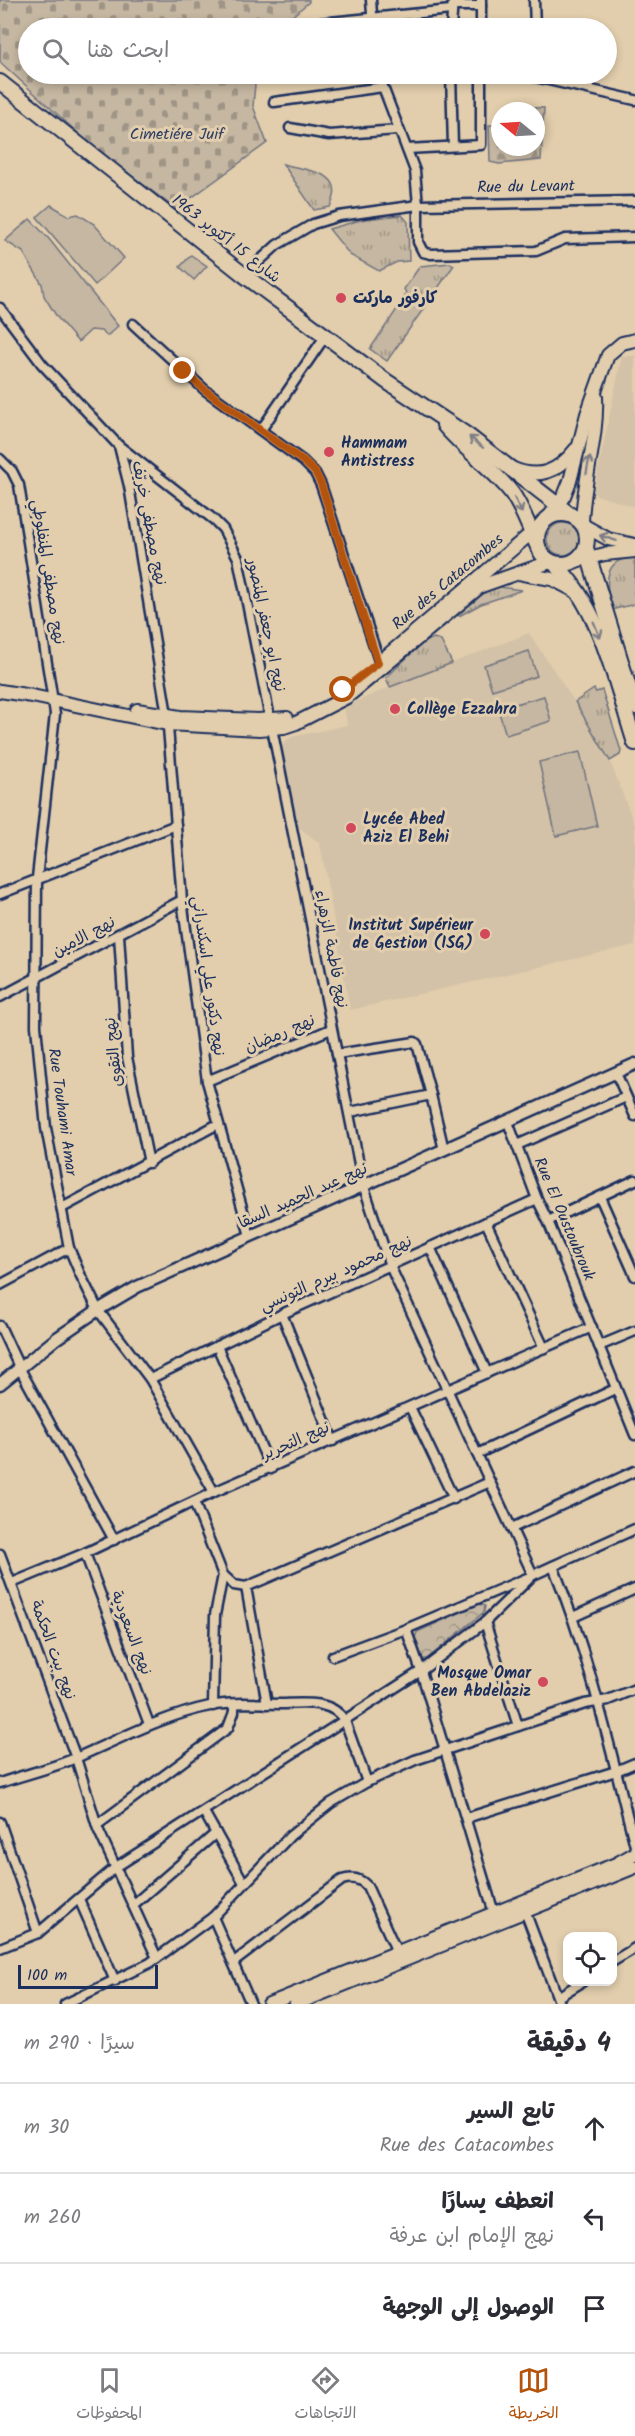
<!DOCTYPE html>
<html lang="ar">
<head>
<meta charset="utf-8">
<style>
  :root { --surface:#fff; --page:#f7f7f7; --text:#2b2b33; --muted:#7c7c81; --line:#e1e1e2; --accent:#b45309 }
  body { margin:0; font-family:Kalam,"Playpen Sans Arabic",sans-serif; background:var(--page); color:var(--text); direction:rtl }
  .controls { position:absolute; right:18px; bottom:18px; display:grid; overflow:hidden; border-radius:12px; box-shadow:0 3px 9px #0003 }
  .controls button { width:54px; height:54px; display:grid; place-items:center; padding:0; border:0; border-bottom:2px solid var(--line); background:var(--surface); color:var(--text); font:30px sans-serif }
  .compass { position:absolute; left:491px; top:102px; width:54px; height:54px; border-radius:50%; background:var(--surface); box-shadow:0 3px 9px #0003; rotate:288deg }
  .scale { position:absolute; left:18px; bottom:15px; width:140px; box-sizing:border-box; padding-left:6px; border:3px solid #1b2f5e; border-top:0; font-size:16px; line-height:21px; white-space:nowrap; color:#1b2f5e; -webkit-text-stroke:4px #e2cead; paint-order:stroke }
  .stop { position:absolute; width:18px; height:18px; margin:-14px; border:4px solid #b45309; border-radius:50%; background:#fff }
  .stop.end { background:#b45309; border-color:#fff; box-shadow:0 2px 6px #0008 }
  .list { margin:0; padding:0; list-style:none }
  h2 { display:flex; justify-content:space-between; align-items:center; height:78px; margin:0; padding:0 24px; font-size:26px }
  h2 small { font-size:20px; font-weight:400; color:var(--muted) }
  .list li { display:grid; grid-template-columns:39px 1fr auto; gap:18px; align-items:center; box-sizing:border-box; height:90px; padding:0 24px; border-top:2px solid var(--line) }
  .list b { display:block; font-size:22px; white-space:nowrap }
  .list p { margin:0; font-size:20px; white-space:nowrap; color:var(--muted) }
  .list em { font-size:20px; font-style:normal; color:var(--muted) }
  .icon { flex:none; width:33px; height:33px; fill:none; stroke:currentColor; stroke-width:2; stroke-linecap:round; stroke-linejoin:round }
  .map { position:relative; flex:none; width:635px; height:2004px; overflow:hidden; direction:ltr }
  .search { position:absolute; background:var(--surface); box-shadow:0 3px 9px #0003; left:18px; right:18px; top:18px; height:66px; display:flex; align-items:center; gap:15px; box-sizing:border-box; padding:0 21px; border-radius:33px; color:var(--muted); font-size:22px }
  .sheet { height:348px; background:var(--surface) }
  nav { display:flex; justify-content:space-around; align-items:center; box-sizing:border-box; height:84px; border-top:2px solid var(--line); background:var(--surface); font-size:16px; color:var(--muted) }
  nav a { display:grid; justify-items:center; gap:3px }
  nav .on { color:var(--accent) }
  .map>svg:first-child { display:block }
  .built { fill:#d3c2a7 }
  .grass { fill:url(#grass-tufts); stroke:#707380; stroke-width:1.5 }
  .forest { fill:url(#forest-firs); stroke:#707380; stroke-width:1.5 }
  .cemetery { fill:url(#cemetery-stones); stroke:#707380; stroke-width:1.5 }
  .park { fill:url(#park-crowns); stroke:#707380; stroke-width:1.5 }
  .garden { fill:#c5b7a1; stroke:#707380; stroke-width:1.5 }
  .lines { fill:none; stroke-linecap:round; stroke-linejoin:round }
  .minor-casing { stroke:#1b2f5e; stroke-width:13 }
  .tertiary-casing { stroke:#1b2f5e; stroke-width:15 }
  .secondary-casing { stroke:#1b2f5e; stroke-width:16 }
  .primary-casing { stroke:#1b2f5e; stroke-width:18 }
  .minor { stroke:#e2cead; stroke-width:8 }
  .tertiary { stroke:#e2cead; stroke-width:10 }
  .secondary { stroke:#e2cead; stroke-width:12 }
  .primary { stroke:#e2cead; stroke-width:14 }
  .oneway { stroke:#7e7e86 }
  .route { stroke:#b45309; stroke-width:8 }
  .poi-dot { fill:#d1495b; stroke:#e2cead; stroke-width:2 }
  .labels { text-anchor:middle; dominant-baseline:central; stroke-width:6; stroke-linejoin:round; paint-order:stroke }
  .park-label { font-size:16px; fill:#2c3d65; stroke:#e2cead }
  .street-label { font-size:16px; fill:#1b2f5e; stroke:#e2cead }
  .poi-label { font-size:16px; font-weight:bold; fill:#1b2f5e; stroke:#e2cead; text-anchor:start }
</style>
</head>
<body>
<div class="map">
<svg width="635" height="2004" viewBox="0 0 635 2004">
  <defs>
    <pattern id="grass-tufts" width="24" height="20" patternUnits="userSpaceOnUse" patternTransform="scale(1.5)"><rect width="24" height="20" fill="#c5b7a1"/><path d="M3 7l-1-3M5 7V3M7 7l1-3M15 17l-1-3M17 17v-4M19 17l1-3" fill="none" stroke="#9f9586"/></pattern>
    <pattern id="forest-firs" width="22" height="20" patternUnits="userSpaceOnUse" patternTransform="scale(1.5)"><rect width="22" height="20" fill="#c5b7a1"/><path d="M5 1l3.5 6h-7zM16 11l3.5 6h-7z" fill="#9f9586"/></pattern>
    <pattern id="cemetery-stones" width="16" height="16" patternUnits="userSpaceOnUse" patternTransform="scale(1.5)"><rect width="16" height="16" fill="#c5b7a1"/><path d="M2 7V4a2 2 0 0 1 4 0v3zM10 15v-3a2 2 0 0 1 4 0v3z" fill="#9f9586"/></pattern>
    <pattern id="park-crowns" width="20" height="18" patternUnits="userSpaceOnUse" patternTransform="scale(1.5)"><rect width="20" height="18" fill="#c5b7a1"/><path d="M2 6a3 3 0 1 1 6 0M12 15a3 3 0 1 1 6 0" fill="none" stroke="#9f9586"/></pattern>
  </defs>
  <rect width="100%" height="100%" fill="#e2cead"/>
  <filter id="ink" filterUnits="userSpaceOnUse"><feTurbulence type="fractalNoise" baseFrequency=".0167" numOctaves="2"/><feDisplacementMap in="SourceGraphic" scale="12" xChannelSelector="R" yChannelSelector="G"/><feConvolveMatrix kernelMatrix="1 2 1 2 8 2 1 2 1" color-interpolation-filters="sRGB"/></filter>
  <g filter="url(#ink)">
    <g class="built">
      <path d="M622 356H635V507L593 494Z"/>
      <path d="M529 633 590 725 610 761 635 826V945L350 1010 320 843 298 827 294 817 282 751 283 745 287 740 292 737 347 725 344 707 390 687Z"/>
    </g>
    <g class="grass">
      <path d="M283 164C305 171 349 170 330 207L314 210Z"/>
      <path d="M402 215 408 222 409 261 397 262 379 271 350 255 329 229 364 219Z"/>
      <path d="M450 263 454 265 387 361 370 349 404 299 406 293 404 289 420 266Z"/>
      <circle cx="563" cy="539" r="16"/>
      <path d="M635 558V604L611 610C606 587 601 557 635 558Z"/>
      <path d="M500 587 522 590 481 604 459 616 457 614 458 609C471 600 485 591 500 587Z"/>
      <path d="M434 638 441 641 452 663 390 687 386 678 422 643Z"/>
      <path d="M594 689 596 692 602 690 621 751 620 755 610 761 575 702Z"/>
    </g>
    <path class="forest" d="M507 107 544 108 541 160 499 164 490 162 489 125H500V147H536V111H507Z"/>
    <path class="cemetery" d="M0 0H309V2L278 28H28V74H256L253 106 267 143 176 209 92 146 0 62Z"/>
    <path class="park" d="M479 1604 485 1606 484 1612 427 1659H422L415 1638 417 1632Z"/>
    <g class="garden">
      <path d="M51 205 69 216 78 214 94 224 124 258 95 285 37 217Z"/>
      <path d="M30 219 49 239 118 326 107 336 101 331 91 330 78 342 57 317 44 296 42 284 23 252 5 241Z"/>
      <path d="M191 255 207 266 194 280 180 267Z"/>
      <path d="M529 651 537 676 492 690 484 665Z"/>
      <path d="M544 696 551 721 506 735 498 709Z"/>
      <path d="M580 752 597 826 556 836 539 762Z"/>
    </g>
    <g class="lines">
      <g class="minor-casing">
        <g id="minor">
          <path d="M371 0 373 28"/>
          <path d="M534 0 535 28"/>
          <path d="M454 6H481"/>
          <path d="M289 26 451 10"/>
          <path d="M451 28 453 0"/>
          <path d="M481 28V0"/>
          <path d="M378 74 415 171 418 205V242L423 252 431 254 536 251 565 239 635 237"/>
          <path d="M451 74 453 146"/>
          <path d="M522 74 635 100"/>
          <path d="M274 102 383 87"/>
          <path d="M290 128 329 135 398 130"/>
          <path d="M407 149 481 145V74"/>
          <path d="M244 275 277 245 313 224 339 216 418 205 635 201"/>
          <path d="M0 308 42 364 119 446 129 486 167 715 182 900 207 1081 250 1236"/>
          <path d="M133 324 205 390 303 461 315 473 321 485 382 670"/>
          <path d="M261 430 326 335"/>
          <path d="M119 446 213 519 223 529 238 558 363 1184 390 1266 533 1575 635 1529"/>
          <path d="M0 459 12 471 19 485 55 714 37 878 36 1026 46 1128 69 1248 80 1274 98 1310 150 1379 214 1492"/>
          <path d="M0 894 176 825"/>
          <path d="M119 935 127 1057 149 1163"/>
          <path d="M0 997 182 900"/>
          <path d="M337 1054 415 1042 417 1044 431 1095"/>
          <path d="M616 1073 635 1116"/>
          <path d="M207 1081 331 1029"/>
          <path d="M350 1112 431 1095 444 1150"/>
          <path d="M508 1122 537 1199 548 1221 599 1346 635 1331"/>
          <path d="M517 1145 626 1097"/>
          <path d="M600 1197 635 1276"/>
          <path d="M62 1208 218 1124"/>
          <path d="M548 1221 635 1180"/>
          <path d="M486 1222 544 1348"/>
          <path d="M430 1247 487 1373"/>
          <path d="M0 1285 69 1248"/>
          <path d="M282 1314 333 1441"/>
          <path d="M0 1326 20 1369 114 1540"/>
          <path d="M217 1346 271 1469"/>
          <path d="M599 1346 635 1435"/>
          <path d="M150 1379 282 1314 537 1199"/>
          <path d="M410 1407 454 1499"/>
          <path d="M477 1454 615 1389"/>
          <path d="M194 1502 223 1575 234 1585 246 1587 490 1482"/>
          <path d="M512 1528 635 1471"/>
          <path d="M85 1553 149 1724"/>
          <path d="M0 1554 76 1758 98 1829 157 1958"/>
          <path d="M553 1566C590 1657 611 1752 635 1846"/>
          <path d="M12 1583 85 1553 214 1492 592 1327"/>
          <path d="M246 1587 267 1704"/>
          <path d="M573 1617 635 1589"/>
          <path d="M485 1622 518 1726"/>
          <path d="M406 1629 421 1671 494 1913"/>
          <path d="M333 1656 406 1629 527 1578"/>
          <path d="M213 1706 215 1615 223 1575"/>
          <path d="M0 1783C26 1774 53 1768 78 1757 122 1738 163 1716 210 1706 233 1701 260 1704 283 1704 306 1703 332 1700 345 1721L367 1782"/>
          <path d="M204 1812 244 1883"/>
          <path d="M466 1818 616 1771 635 1763"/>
          <path d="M0 1822 38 1933 116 1867 421 1671 485 1622 533 1575"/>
          <path d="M97 1825 228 1728 234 1712V1704"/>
          <path d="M79 1899 115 1981"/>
          <path d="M133 1905 216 1833"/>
          <path d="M525 1911 560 2004"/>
          <path d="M213 1917 251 2004"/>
          <path d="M0 1948 38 1933"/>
          <path d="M234 1962 342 1880C352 1877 360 1878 367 1886L397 1952"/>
          <path d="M612 1962 635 1948"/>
          <path d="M558 1997 582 1982"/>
          <path d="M65 2004 150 1963 213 1917 290 1836 331 1803 367 1782 415 1760 585 1704 608 1700 635 1689"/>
        </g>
      </g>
      <g class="tertiary-casing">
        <path id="tertiary" d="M0 1384 57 1338 98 1310 137 1287 635 1064"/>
      </g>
      <g class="secondary-casing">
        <g id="secondary">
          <path d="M511 468C539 480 558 472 576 449"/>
          <path d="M548 518 564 496 570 481 587 414 608 355 622 343 635 340"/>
          <path d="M582 523C583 480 598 439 596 397"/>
          <path d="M583 525 608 539 635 545"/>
          <path d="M576 561 605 554 635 551"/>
          <path d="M523 574 552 579 577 592"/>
          <path d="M383 659 542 524"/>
          <path d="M0 691 32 696 167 724 259 729 284 727 296 723 347 697 481 586 550 562"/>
          <path d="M137 710 180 717 258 720 287 718"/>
          <path d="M269 2004 616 1864 634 1854"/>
          <path d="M296 2004 635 1867"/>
        </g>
      </g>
      <g class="primary-casing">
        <g id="primary">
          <path d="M0 82 244 275 386 381 467 435 572 516"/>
          <path d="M444 425C464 449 491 467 511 492 523 508 529 529 538 547"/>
          <circle cx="562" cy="539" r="25"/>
          <path d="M586 548 635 707"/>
          <path d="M555 564C602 610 615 682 635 743"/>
        </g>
      </g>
      <use href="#minor" class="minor"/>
      <use href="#tertiary" class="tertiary"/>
      <use href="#secondary" class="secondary"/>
      <use href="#primary" class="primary"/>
    </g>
    <defs><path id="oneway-shaft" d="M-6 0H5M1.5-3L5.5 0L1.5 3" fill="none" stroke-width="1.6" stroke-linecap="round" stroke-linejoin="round" transform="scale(1.5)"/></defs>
    <g class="oneway">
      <use href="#oneway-shaft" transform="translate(476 442) rotate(-141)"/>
      <use href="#oneway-shaft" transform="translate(588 465) rotate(-80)"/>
      <use href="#oneway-shaft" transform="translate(518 505) rotate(63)"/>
      <use href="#oneway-shaft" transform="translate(608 538) rotate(-162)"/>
      <use href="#oneway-shaft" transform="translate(597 630) rotate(68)"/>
    </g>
  </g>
  <g class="lines" filter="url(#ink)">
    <path class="route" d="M183 371 205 390 303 461 315 472 321 484 378 663 343 690"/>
  </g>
  <g class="poi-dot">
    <circle cx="341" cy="298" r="6"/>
    <circle cx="329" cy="452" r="6"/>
    <circle cx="395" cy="709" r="6"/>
    <circle cx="351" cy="828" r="6"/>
    <circle cx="485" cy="934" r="6"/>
    <circle cx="543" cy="1682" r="6"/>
  </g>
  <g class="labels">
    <g class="park-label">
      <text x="177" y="134">Cimetiére Juif</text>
    </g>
    <g class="street-label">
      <text transform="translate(526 187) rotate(-1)">Rue du Levant</text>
      <text transform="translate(226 239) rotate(38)">شارع 15 أكتوبر 1963</text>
      <text transform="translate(149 523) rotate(79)">نهج مصطفى خريّف</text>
      <text transform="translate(48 572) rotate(81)">نهج مصطفى المنفلوطي</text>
      <text transform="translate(448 582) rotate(-40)">Rue des Catacombes</text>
      <text transform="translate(266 625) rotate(78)">نهج ابو جعفر المنصور</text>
      <text transform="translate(84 937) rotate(-28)">نهج الامين</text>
      <text transform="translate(331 949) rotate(79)">نهج فاطمة الزهراء</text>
      <text transform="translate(208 976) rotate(82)">نهج دكتور علي اسكندراني</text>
      <text transform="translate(280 1034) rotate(-23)">نهج رمضان</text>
      <text transform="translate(114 1052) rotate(-96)">نهج التقوى</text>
      <text transform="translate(62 1112) rotate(82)">Rue Touhami Amar</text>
      <text transform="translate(303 1196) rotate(-24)">نهج عبد الحميد السقا</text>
      <text transform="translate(564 1219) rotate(67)">Rue El Oustoubrouk</text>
      <text transform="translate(336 1274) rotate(-24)">نهج محمود بيرم التونسي</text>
      <text transform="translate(296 1441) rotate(-24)">نهج التحرير</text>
      <text transform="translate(131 1633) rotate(69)">نهج السعودية</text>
      <text transform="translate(53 1650) rotate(70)">نهج بيت الحكمة</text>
    </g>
    <g class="poi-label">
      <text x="353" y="298">كارفور ماركت</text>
      <text x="341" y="443">Hammam<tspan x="341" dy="18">Antistress</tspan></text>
      <text x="407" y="709">Collège Ezzahra</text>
      <text x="363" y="819">Lycée Abed<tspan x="363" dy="18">Aziz El Behi</tspan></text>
      <text x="473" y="925" text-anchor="end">Institut Supérieur<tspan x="473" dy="18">de Gestion (ISG)</tspan></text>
      <text x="531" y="1673" text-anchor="end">Mosque Omar<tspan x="531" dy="18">Ben Abdelaziz</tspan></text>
    </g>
  </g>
</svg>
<div class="controls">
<button><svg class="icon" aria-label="locate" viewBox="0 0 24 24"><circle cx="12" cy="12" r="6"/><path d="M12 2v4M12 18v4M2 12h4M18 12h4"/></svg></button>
</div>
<svg class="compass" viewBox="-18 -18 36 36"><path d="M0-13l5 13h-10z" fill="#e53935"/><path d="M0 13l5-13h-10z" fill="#7c7c81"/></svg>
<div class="scale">100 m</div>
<div class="stop" style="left:343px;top:690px"></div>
<div class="stop end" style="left:183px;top:371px"></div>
<div class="search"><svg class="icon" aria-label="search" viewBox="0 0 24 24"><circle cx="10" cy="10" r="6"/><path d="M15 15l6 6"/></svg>ابحث هنا</div>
</div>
<section class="sheet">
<h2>4 دقيقة<small>سيرًا · 290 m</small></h2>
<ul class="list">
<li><svg class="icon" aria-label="ahead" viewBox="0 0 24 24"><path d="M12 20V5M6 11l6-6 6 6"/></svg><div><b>تابع السير</b><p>Rue des Catacombes</p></div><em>30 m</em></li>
<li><svg class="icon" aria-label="left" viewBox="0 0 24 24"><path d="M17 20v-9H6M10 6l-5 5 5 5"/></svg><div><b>انعطف يسارًا</b><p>نهج الإمام ابن عرفة</p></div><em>260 m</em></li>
<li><svg class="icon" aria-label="arrive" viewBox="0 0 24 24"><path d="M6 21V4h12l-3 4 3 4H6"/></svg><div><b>الوصول إلى الوجهة</b></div></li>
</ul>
</section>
<nav>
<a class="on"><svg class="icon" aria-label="map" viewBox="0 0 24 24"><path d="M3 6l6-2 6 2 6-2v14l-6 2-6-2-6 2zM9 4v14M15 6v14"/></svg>الخريطة</a>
<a><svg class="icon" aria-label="directions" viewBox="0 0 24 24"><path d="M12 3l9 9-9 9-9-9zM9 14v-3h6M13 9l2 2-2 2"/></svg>الاتجاهات</a>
<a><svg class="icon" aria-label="saved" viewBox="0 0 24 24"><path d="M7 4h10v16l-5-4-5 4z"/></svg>المحفوظات</a>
</nav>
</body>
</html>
